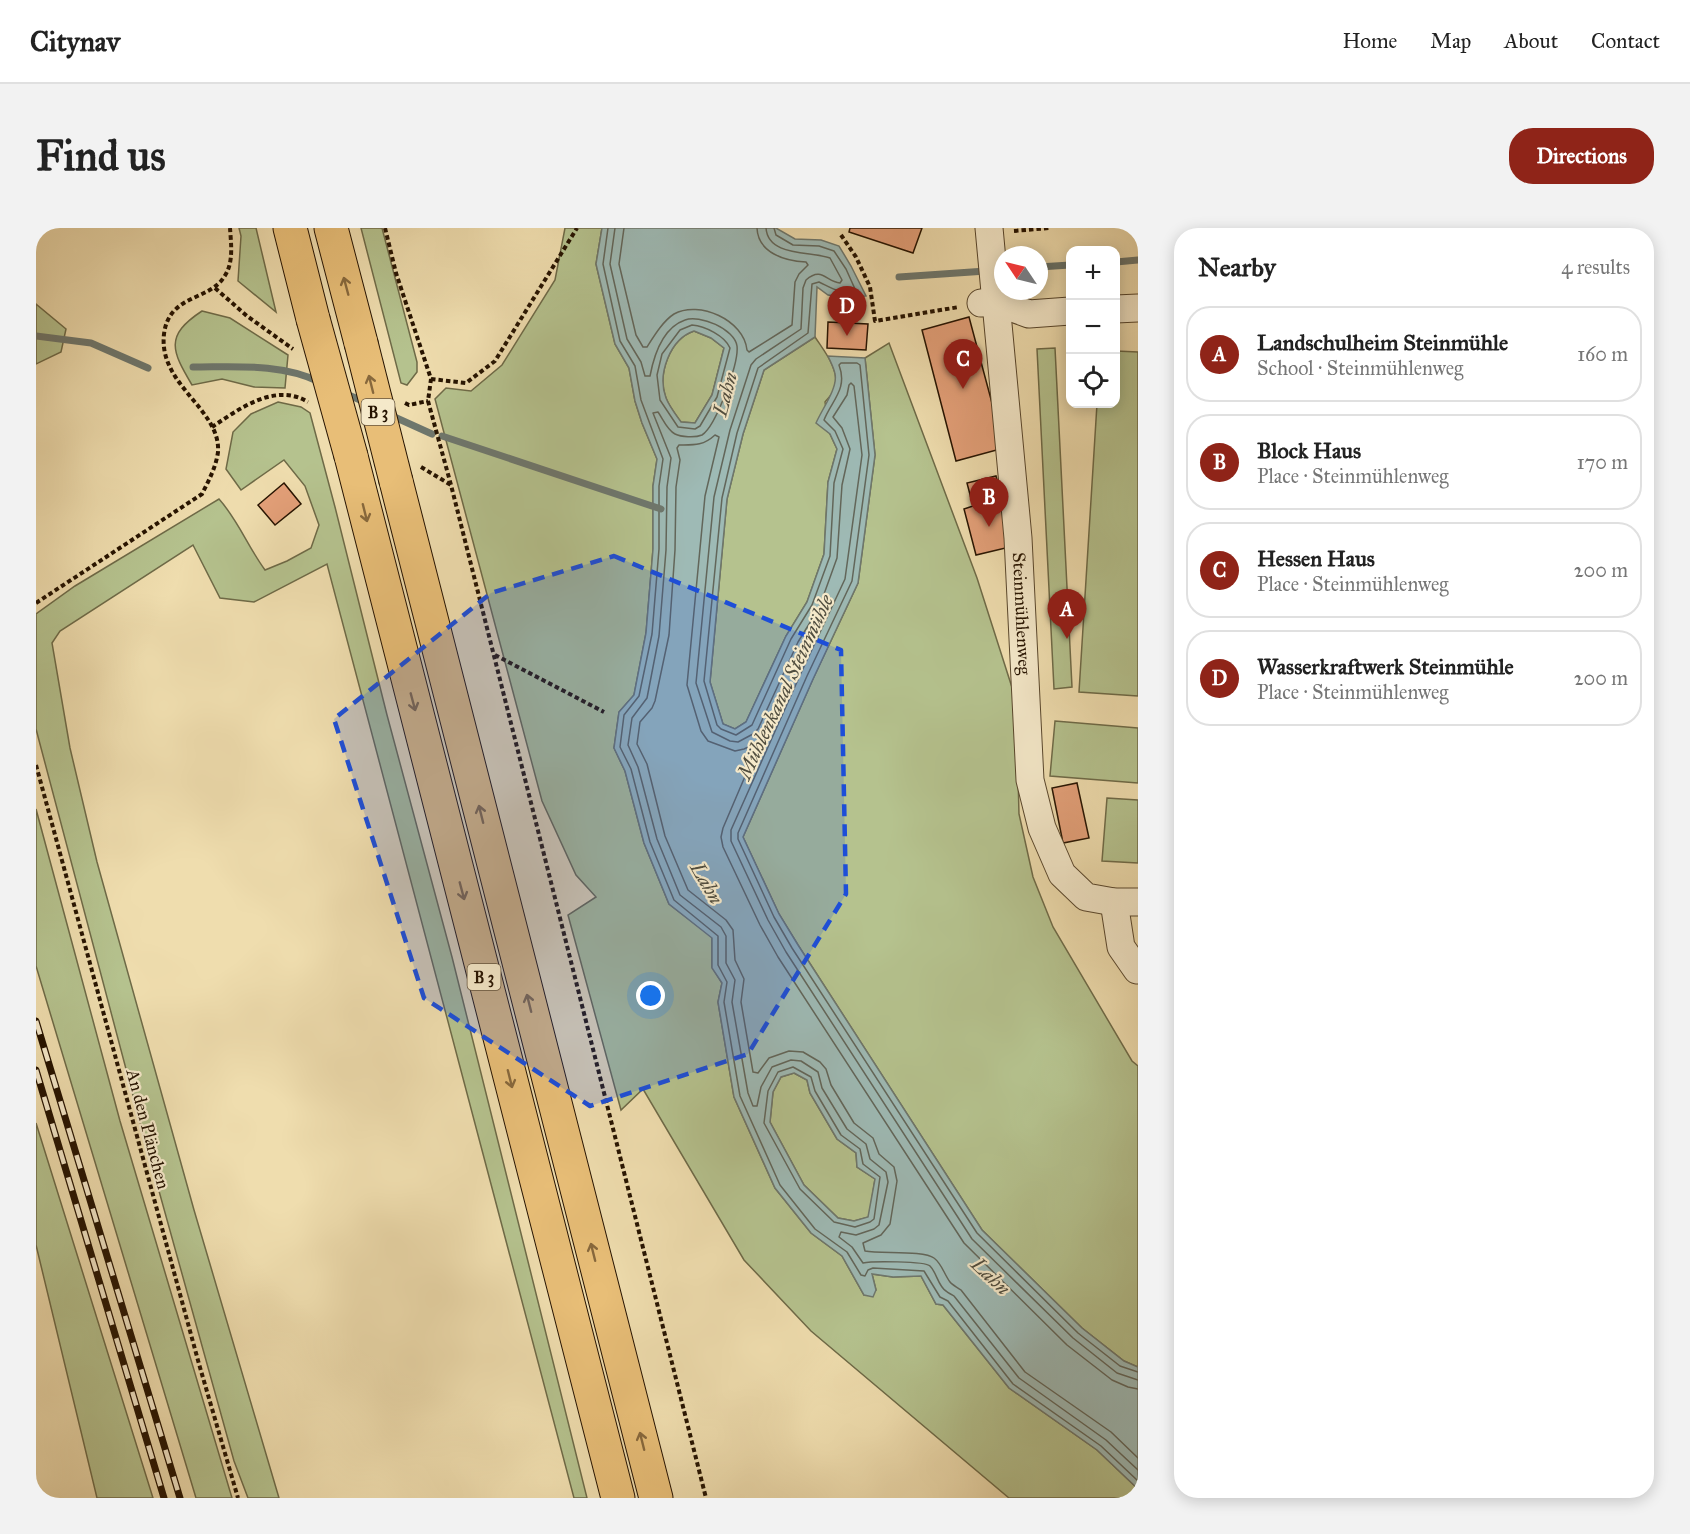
<!DOCTYPE html>
<html lang="en">
<head>
<meta charset="utf-8">
<style>
  :root { --surface:#fff; --page:#f2f2f2; --text:#222; --muted:#767676; --line:#e0e0e0; --accent:#8f2418 }
  body { margin:0; font-family:"IM FELL Great Primer",serif; background:var(--page); color:var(--text) }
  .controls { position:absolute; right:18px; top:18px; display:grid; overflow:hidden; border-radius:12px; box-shadow:0 3px 15px #0003 }
  .controls button { width:54px; height:54px; display:grid; place-items:center; padding:0; border:0; border-bottom:2px solid var(--line); background:var(--surface); color:var(--text); font:30px sans-serif }
  .compass { position:absolute; left:958px; top:18px; width:54px; height:54px; border-radius:50%; background:var(--surface); box-shadow:0 3px 15px #0003; rotate:305deg }
  .you { position:absolute; left:615px; top:768px; width:21px; height:21px; margin:-15px; border:4px solid #fff; border-radius:50%; background:#1a73e8; box-shadow:0 0 0 9px #1a73e833 }
  .badge { display:grid; place-items:center; width:39px; height:39px; border-radius:50%; background:var(--accent); color:#fff; font-size:20px; font-weight:700 }
  .pin { position:absolute; translate:-50% -50px; filter:drop-shadow(0 2px 3px #0008) }
  .pin::after { content:''; position:absolute; top:32px; width:21px; height:18px; background:inherit; clip-path:polygon(0 0,100% 0,50% 100%) }
  .list { margin:0; padding:0; list-style:none }
  h2 { display:flex; justify-content:space-between; align-items:center; height:78px; margin:0; padding:0 24px; font-size:26px }
  h2 small { font-size:20px; font-weight:400; color:var(--muted) }
  .list li { display:grid; grid-template-columns:39px 1fr auto; gap:18px; align-items:center; box-sizing:border-box; height:96px; margin:0 12px 12px; padding:0 12px; border:2px solid var(--line); border-radius:24px }
  .list b { display:block; font-size:22px; white-space:nowrap }
  .list p { margin:0; font-size:20px; white-space:nowrap; color:var(--muted) }
  .list em { font-size:20px; font-style:normal; color:var(--muted) }
  .icon { flex:none; width:33px; height:33px; fill:none; stroke:currentColor; stroke-width:2; stroke-linecap:round; stroke-linejoin:round }
  .map { position:relative; flex:none; width:1102px; height:1270px; overflow:hidden; border-radius:24px }
  header { display:flex; align-items:center; gap:36px; box-sizing:border-box; height:84px; padding:0 30px; background:var(--surface); border-bottom:2px solid var(--line) }
  header strong { font-size:28px }
  nav { display:flex; gap:33px; margin-inline-start:auto; font-size:21px }
  .intro { display:flex; align-items:center; justify-content:space-between; box-sizing:border-box; height:144px; padding:0 36px }
  h1 { margin:0; font-size:42px }
  .button { padding:15px 27px; border-radius:24px; background:var(--accent); color:#fff; font-size:21px; font-weight:700 }
  main { display:flex; gap:36px; padding:0 36px }
  aside { flex:1; background:var(--surface); border-radius:24px; box-shadow:0 3px 15px #0003 }
  .map>svg:first-child { display:block }
  .green { fill:#b5c28e; stroke:#6e6a47; stroke-width:1.5 }
  .water { fill:#9ebab5; stroke:#6e776d; stroke-width:1.5; fill-rule:evenodd }
  .lines { fill:none; stroke-linecap:round; stroke-linejoin:round }
  .shore { stroke:#62665a; stroke-width:1.5 }
  .stream { stroke:#6e776d; stroke-width:7 }
  .building { fill:#e4a079; stroke:#261300; stroke-width:1.5 }
  .minor-casing { stroke:#58462c; stroke-width:29 }
  .highway-casing { stroke:#261300; stroke-width:35 }
  .path { stroke:#261300; stroke-width:4; stroke-dasharray:4.5 3; stroke-linecap:butt }
  .minor { stroke:#f5e9ca; stroke-width:27 }
  .highway { stroke:#e8be77; stroke-width:33 }
  .rail-casing { stroke:#261300; stroke-width:7 }
  .rail { stroke:#f5e9ca; stroke-width:4.5; stroke-dasharray:14; stroke-linecap:butt }
  .highway-bridge-casing { stroke:#261300; stroke-width:35; stroke-linecap:butt }
  .highway-bridge { stroke:#e8be77; stroke-width:33 }
  .oneway { stroke:#87683c }
  .marked { fill:#1d4ed8; fill-opacity:0.2; stroke:#1d4ed8; stroke-width:4.5; stroke-dasharray:12 8; stroke-linejoin:round }
  .labels { text-anchor:middle; dominant-baseline:central; stroke-width:4.5; stroke-linejoin:round; paint-order:stroke }
  .shield { fill:#f5e9ca; stroke:#64533d; stroke-width:1.5 }
  .shield-label { font-size:16px; font-weight:bold; fill:#261300 }
  .street-label { font-size:18px; fill:#261300; stroke:#f5e9ca }
  .water-label { font-size:20px; font-style:italic; fill:#504d3f; stroke:#f5e9ca }
</style>
</head>
<body>
<header>
<strong>Citynav</strong>
<nav><a>Home</a><a>Map</a><a>About</a><a>Contact</a></nav>
</header>
<div class="intro"><h1>Find us</h1><a class="button">Directions</a></div>
<main>
<div class="map">
<svg width="1102" height="1270" viewBox="0 0 1102 1270">
  <rect width="100%" height="100%" fill="#efddae"/>
  <filter id="stains"><feTurbulence type="fractalNoise" baseFrequency=".00333" numOctaves="4"/><feColorMatrix values="0 0 0 0 .2 0 0 0 0 .09 0 0 0 0 .02 0 0 0 .5 -.17"/></filter>
  <radialGradient id="worn" r=".72"><stop offset=".6" stop-color="#630" stop-opacity="0"/><stop offset="1" stop-color="#630" stop-opacity=".3"/></radialGradient>
  <g class="green">
    <path d="M203 0H220L240 84 202 53 205 8Z"/>
    <path d="M325 0H346L381 134V144L371 157 365 155Z"/>
    <path d="M529 0H566L560 36 579 116 593 140 599 173 606 195 621 231 617 258V321L610 405 598 467 583 484 578 520 589 543 608 615 633 676 676 709V739L686 755 682 774 698 869 739 960 775 1005 806 1028 828 1067 840 1062 836 1046 857 1049 885 1048 900 1076 907 1077 973 1160 1061 1222 1102 1261V1270H973L775 1103 708 1032 607 861 585 882 532 687 560 669 540 647 506 573 399 171 410 160 435 163 466 137 519 52Z"/>
    <path d="M0 76 30 101 25 124 0 136Z"/>
    <path d="M166 83 194 90 252 127 249 160 218 159 186 151 156 157C136 123 128 108 166 83Z"/>
    <path d="M658 103 675 110 688 120 676 167 659 195 645 194C640 187 633 178 630 170 621 146 634 111 658 103Z"/>
    <path d="M779 109C788 123 806 144 798 162 797 166 792 170 789 174L794 206 801 221 792 254 788 326 771 374 750 408 710 494 699 501 687 496 674 454 691 271 707 206 728 142Z"/>
    <path d="M853 115 941 350 980 472 983 586 997 649 1017 699 1096 833 1102 838V1139L1088 1133 1046 1100 946 1002 762 717 743 686 707 609 777 451 822 355 839 227 829 130Z"/>
    <path d="M1019 120 1036 459 1018 461 1001 121Z"/>
    <path d="M1080 123 1102 124V468L1043 464 1061 176H1080Z"/>
    <path d="M242 174 265 179 274 185 299 279 351 487 416 729 551 1270H538L291 336 218 374 184 370 157 317 24 403 16 415 34 520 61 634 158 982 243 1270H212L198 1233 108 909 0 501V386L39 358 183 271C202 292 212 319 229 342L251 333 275 320 283 297 269 258 248 232 205 262 190 241 197 204 215 186Z"/>
    <path d="M1019 493 1102 500V555L1014 548Z"/>
    <path d="M1071 570 1102 572V635L1066 633Z"/>
    <path d="M0 581 84 893 196 1270H160L0 738Z"/>
    <path d="M758 845 771 852 774 865 801 911 820 925 821 939 839 951 833 989 818 993 802 990 768 957 734 894 737 864 745 849Z"/>
    <path d="M0 895 117 1270H61L0 1017Z"/>
  </g>
  <path class="water" d="M566 0H740L759 11 785 12 803 18 815 38 830 68 813 70 792 67 781 59 779 109 728 142 707 206 691 271 674 454 687 496 699 501 710 494 750 408 771 374 788 326 792 254 801 221 794 206 780 195C786 181 802 160 799 146 798 140 794 133 792 128L829 130 839 227 822 355 777 451 707 609 743 686 762 717 946 1002 1046 1100 1088 1133 1102 1139V1261L1061 1222 973 1160 907 1077 900 1076 885 1048 857 1049 836 1046 840 1062 837 1069 828 1067 806 1028 775 1005 739 960 698 869 682 774 686 755 676 740V710L633 676 608 615 589 543 578 520 583 484 598 467 610 405 617 321V258L621 231 606 195 599 173 593 140 579 116 560 36ZM658 103 675 110 688 120 676 167 659 195 645 194C640 187 633 178 630 170 621 146 634 111 658 103ZM758 845 771 852 774 865 801 911 820 925 821 939 839 951 832 989 818 993 802 990 768 957 734 894 737 864 745 849Z"/>
  <g class="lines">
    <g class="shore">
      <path d="M572 0 567 36 584 113 599 138 605 172 627 231 623 258V321L616 406 603 468 588 487 584 519 595 541 614 614 638 672 682 708V737L691 754 688 774 704 868 744 957 779 1001 811 1024 825 1047 829 1048 832 1042 837 1040 888 1043 904 1069 912 1073 977 1156 1065 1218 1102 1253"/>
      <path d="M579 0 574 36 591 111 605 134 609 148H614C618 127 626 100 649 92 663 86 699 101 701 118 703 135 680 198 666 207 659 210 645 209 639 206 631 202 627 191 622 184L617 185 635 230 631 259 630 322 623 408 611 470 596 490 592 517 602 539 621 611 644 667 685 699 690 708V735L699 752 696 774 712 865 717 878H721L725 859 736 839 755 832 765 833 782 844 786 860 811 901 830 916 834 931 850 944 852 954 843 997 838 1001 820 1007 805 1004 803 1009 816 1019 827 1035C835 1033 889 1033 894 1038 901 1045 902 1058 910 1063 912 1065 915 1066 918 1068L983 1150 1070 1212 1102 1242"/>
      <path d="M588 0 583 36 600 107 607 119H611C618 108 627 93 638 86 663 72 708 92 711 122L713 124 756 97 759 54 763 46 772 37 770 34C749 33 722 25 721 0"/>
      <path d="M730 0C732 29 775 23 794 30L806 52 804 55C790 54 786 38 770 52L767 60 765 101 720 131 715 137 694 202 678 269 660 455 676 504 694 513 702 514 717 506 722 501 762 414 783 380 801 330 806 257 814 221 806 200 797 189 811 167 813 157 815 155 818 158 826 227 809 351 765 445 695 602V613L732 692 750 724 936 1011 1037 1110 1081 1145 1102 1152"/>
      <path d="M738 0 740 7 757 17 783 18 798 23 810 41 819 61C806 68 794 59 783 54L776 56 772 105 722 140 701 205 686 270 668 453 681 497 685 501 700 507 716 497 755 411 776 377 794 328 798 255 807 221 799 203 788 192C796 172 812 161 803 137L805 135H821L824 137 833 227 816 353 771 448 702 605V611L738 689 756 720 941 1005 1042 1105 1084 1138 1102 1144"/>
      <path d="M656 97C669 98 689 108 694 120L681 169 664 198 659 201 642 199 624 172 621 147 626 126 644 102Z"/>
      <path d="M757 839 775 849 779 863 805 907 824 921 827 936 844 949 838 991 834 994 819 999 798 994 764 961 728 895 732 863 742 844Z"/>
      <path d="M1102 1161 1092 1159 1076 1152 1031 1117 928 1015 742 729 724 697 687 619 685 609 687 600 722 518 719 516 708 521 699 523 672 513 665 503 651 457 669 268 683 209 679 207C667 218 658 217 643 217L641 220 644 232 640 259 639 322 633 407 619 473 616 480 604 494 601 516 611 536 629 608 652 662 690 692 697 702 699 732 708 751 705 774 717 844 722 845 733 830 753 823 767 824 784 834 790 841 795 857 818 895 837 910 843 926 858 939 861 953 854 996 845 1007 827 1015 829 1023C845 1026 888 1022 898 1030 906 1036 908 1046 914 1054 916 1057 921 1059 925 1062L989 1144 1075 1204 1102 1230"/>
    </g>
    <g class="stream">
      <path d="M1080 34 1102 32"/>
      <path d="M1003 39 1034 37"/>
      <path d="M863 49 950 43"/>
      <path d="M0 108 55 115 112 140"/>
      <path d="M157 139C200 139 245 135 284 154"/>
      <path d="M308 165 331 175"/>
      <path d="M354 187 396 206"/>
      <path d="M406 208 625 281"/>
    </g>
  </g>
  <g class="building">
    <path d="M814 0H886L877 25 813 4Z"/>
    <path d="M933 89 968 220 920 233 886 102Z"/>
    <path d="M792 94 832 96 830 122 791 120Z"/>
    <path d="M960 248 978 318 940 327 928 281 937 278 931 255Z"/>
    <path d="M248 255 265 276 239 297 222 277Z"/>
    <path d="M1041 555 1053 610 1027 615 1016 560Z"/>
  </g>
  <g class="lines">
    <g class="minor-casing">
      <g id="minor">
        <path id="s1" d="M953 0 982 310 994 552 1006 600 1026 646 1050 669 1078 674H1102"/>
        <path d="M945 75 960 74 993 86 1034 83"/>
        <path d="M1080 81 1102 80"/>
        <path d="M1078 674 1085 719 1101 742"/>
      </g>
    </g>
    <g class="highway-casing">
      <g id="highway">
        <path d="M254 0 277 91"/>
        <path d="M295 0 325 115"/>
        <path d="M315 228 582 1270"/>
        <path d="M360 253 620 1270"/>
      </g>
    </g>
    <g class="path">
      <path d="M349 0 360 45 395 151 392 173 415 257 670 1270"/>
      <path d="M978 3 1013 0"/>
      <path d="M805 7 820 29 834 59 839 93 923 79"/>
      <path d="M179 60 211 88 257 121"/>
      <path d="M395 151 430 155 459 133 541 0"/>
      <path d="M369 175 373 177 392 173"/>
      <path d="M176 199C203 181 239 154 272 174"/>
      <path d="M385 239 415 257"/>
      <path d="M0 375 166 266C173 252 180 239 182 224 185 181 122 157 128 106 133 66 173 73 188 49 198 35 195 16 194 0"/>
      <path d="M459 427 568 484"/>
      <path d="M0 537 163 1136 202 1270"/>
    </g>
    <use href="#minor" class="minor"/>
    <use href="#highway" class="highway"/>
    <g class="rail-casing">
      <g id="rail">
        <path d="M0 793 144 1270"/>
        <path d="M0 842 128 1270"/>
      </g>
    </g>
    <use href="#rail" class="rail"/>
    <g class="highway-bridge-casing">
      <g id="highway-bridge">
        <path d="M277 91 315 228"/>
        <path d="M325 115 360 253"/>
      </g>
    </g>
    <use href="#highway-bridge" class="highway-bridge"/>
  </g>
  <defs><path id="oneway-shaft" d="M-6 0H5M1.5-3L5.5 0L1.5 3" fill="none" stroke-width="1.6" stroke-linecap="round" stroke-linejoin="round" transform="scale(1.5)"/></defs>
  <g class="oneway">
    <use href="#oneway-shaft" transform="translate(310 58) rotate(-105)"/>
    <use href="#oneway-shaft" transform="translate(335 156) rotate(-104)"/>
    <use href="#oneway-shaft" transform="translate(329 285) rotate(76)"/>
    <use href="#oneway-shaft" transform="translate(377 474) rotate(75)"/>
    <use href="#oneway-shaft" transform="translate(445 586) rotate(-104)"/>
    <use href="#oneway-shaft" transform="translate(426 663) rotate(75)"/>
    <use href="#oneway-shaft" transform="translate(493 775) rotate(-104)"/>
    <use href="#oneway-shaft" transform="translate(474 851) rotate(76)"/>
    <use href="#oneway-shaft" transform="translate(557 1024) rotate(-104)"/>
    <use href="#oneway-shaft" transform="translate(606 1213) rotate(-104)"/>
  </g>
  <path class="marked" d="M578 328 805 422 810 666 712 826 554 878 388 770 298 491 455 365Z"/>
  <g class="labels">
    <g class="shield">
      <rect x="325.5" y="171" width="33" height="26" rx="4.5"/>
      <rect x="431.5" y="736" width="33" height="26" rx="4.5"/>
    </g>
    <g class="shield-label">
      <text x="342" y="184">B 3</text>
      <text x="448" y="749">B 3</text>
    </g>
    <g class="street-label">
      <text stroke="none"><textPath href="#s1" startOffset="387">Steinmühlenweg</textPath></text>
      <text transform="translate(112 901) rotate(75)">An den Plänchen</text>
    </g>
    <g class="water-label">
      <text transform="translate(689 166) rotate(-75)">Lahn</text>
      <text transform="translate(749 459) rotate(-65)">Mühlenkanal Steinmühle</text>
      <text transform="translate(671 655) rotate(60)">Lahn</text>
      <text transform="translate(955 1048) rotate(43)">Lahn</text>
    </g>
  </g>
  <rect width="100%" height="100%" filter="url(#stains)"/>
  <rect width="100%" height="100%" fill="url(#worn)"/>
</svg>
<div class="controls">
<button>+</button>
<button>−</button>
<button><svg class="icon" aria-label="locate" viewBox="0 0 24 24"><circle cx="12" cy="12" r="6"/><path d="M12 2v4M12 18v4M2 12h4M18 12h4"/></svg></button>
</div>
<svg class="compass" viewBox="-18 -18 36 36"><path d="M0-13l5 13h-10z" fill="#e53935"/><path d="M0 13l5-13h-10z" fill="#767676"/></svg>
<div class="you"></div>
<div class="pin badge" style="left:1031px;top:411px">A</div>
<div class="pin badge" style="left:953px;top:299px">B</div>
<div class="pin badge" style="left:927px;top:161px">C</div>
<div class="pin badge" style="left:811px;top:108px">D</div>
</div>
<aside>
<h2>Nearby<small>4 results</small></h2>
<ul class="list">
<li><span class="badge">A</span><div><b>Landschulheim Steinmühle</b><p>School · Steinmühlenweg</p></div><em>160 m</em></li>
<li><span class="badge">B</span><div><b>Block Haus</b><p>Place · Steinmühlenweg</p></div><em>170 m</em></li>
<li><span class="badge">C</span><div><b>Hessen Haus</b><p>Place · Steinmühlenweg</p></div><em>200 m</em></li>
<li><span class="badge">D</span><div><b>Wasserkraftwerk Steinmühle</b><p>Place · Steinmühlenweg</p></div><em>200 m</em></li>
</ul>
</aside>
</main>
</body>
</html>
